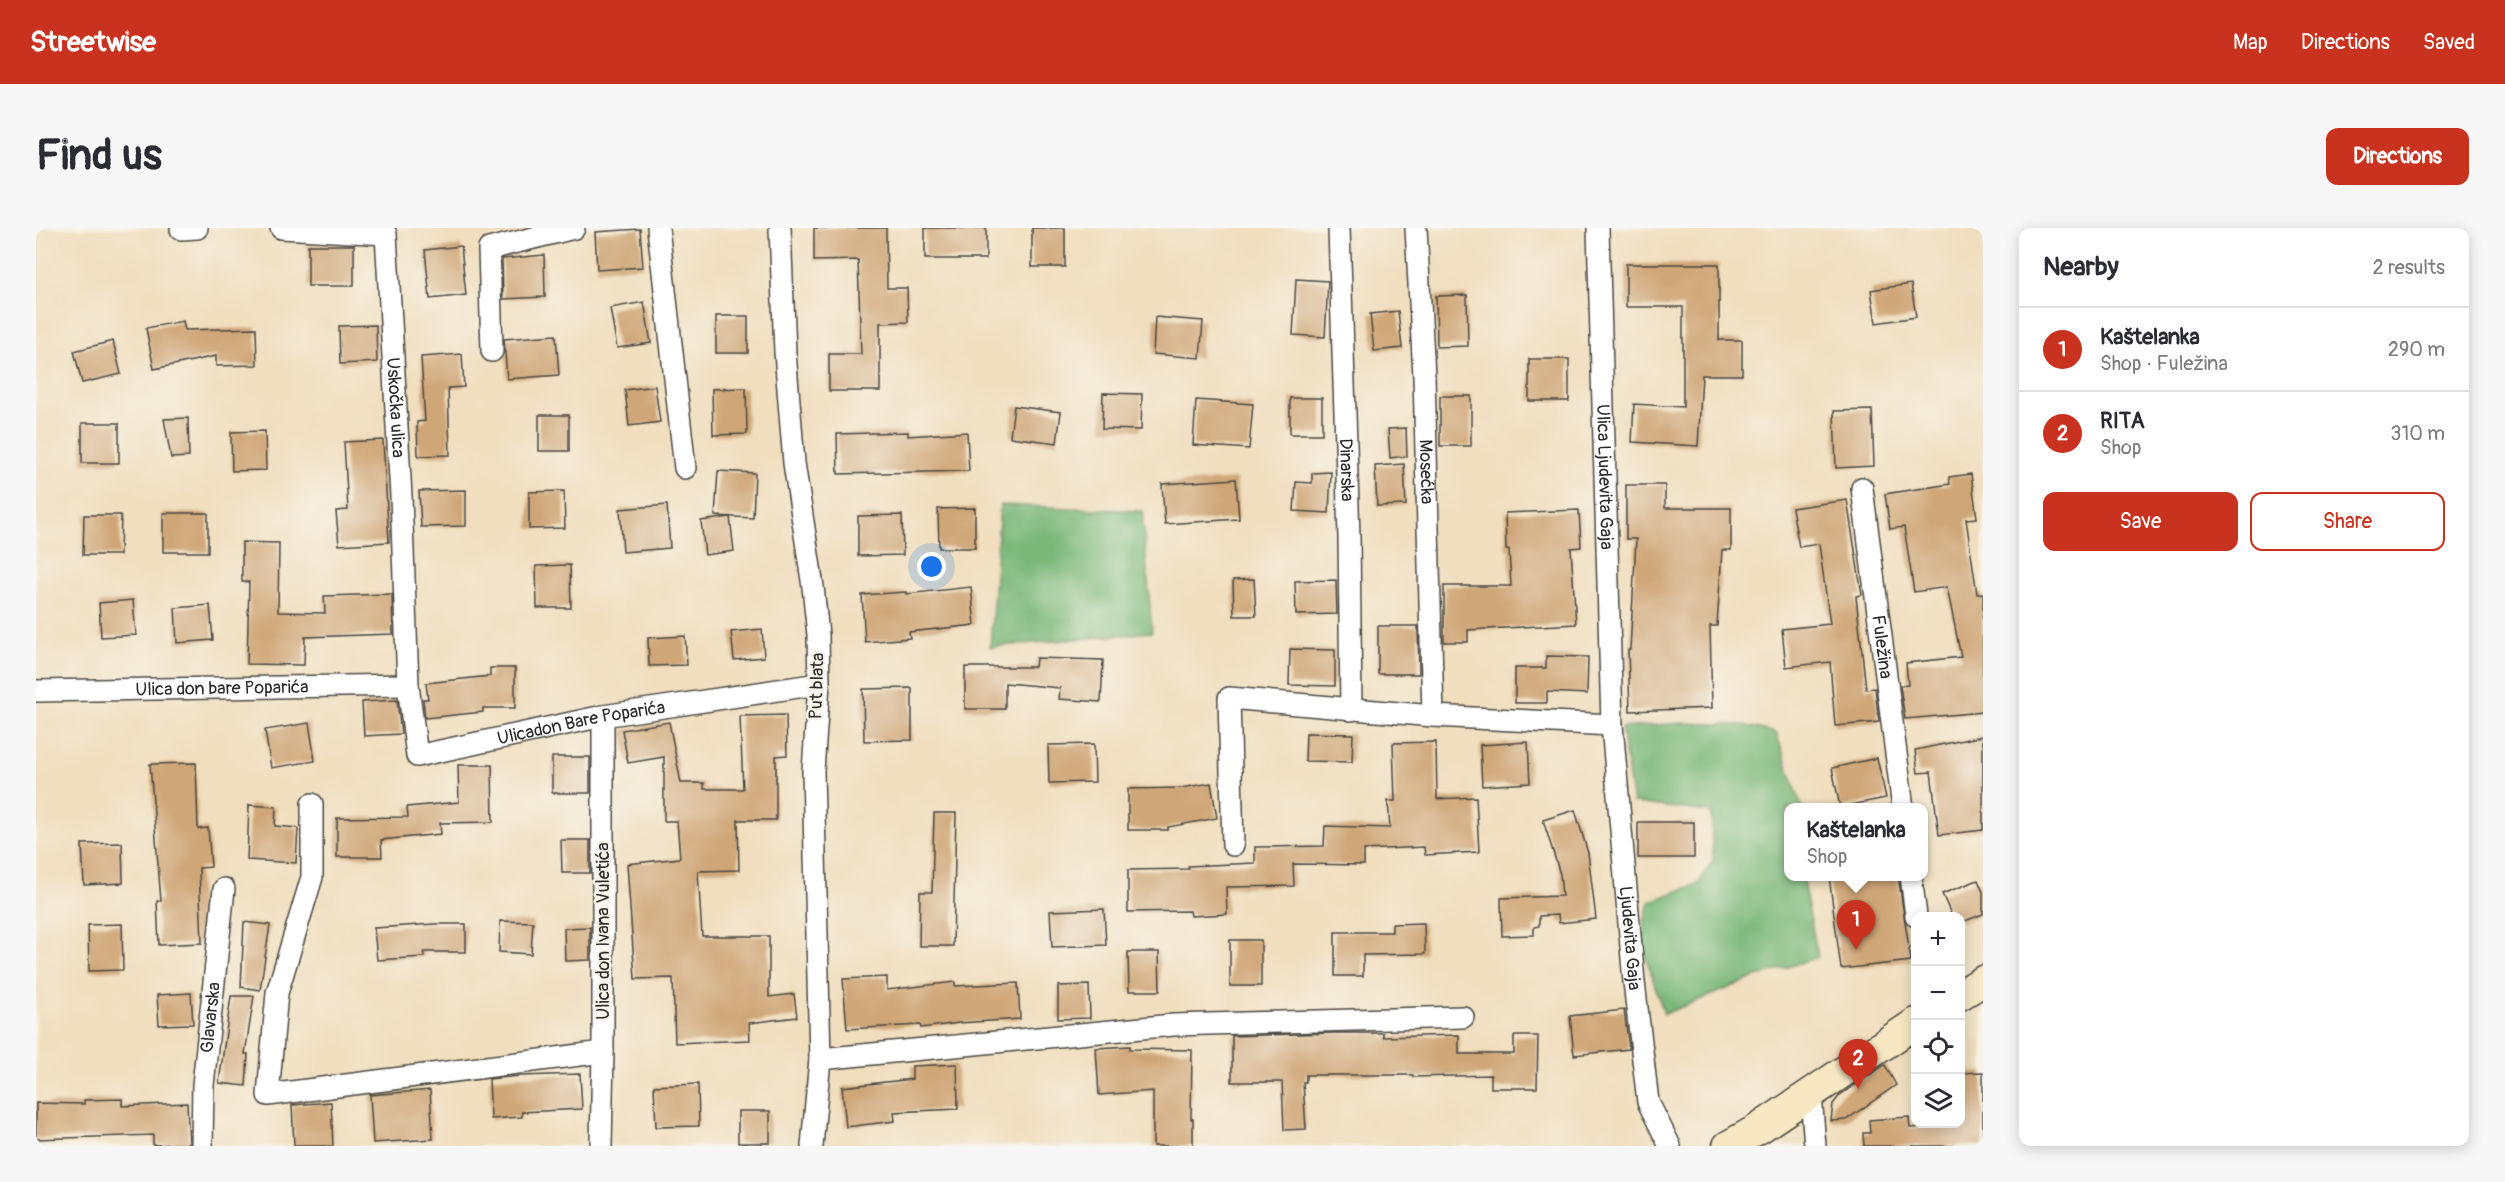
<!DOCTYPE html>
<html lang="en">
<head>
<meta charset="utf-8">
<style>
  :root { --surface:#fff; --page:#f7f7f7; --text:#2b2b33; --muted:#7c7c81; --line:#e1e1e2; --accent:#c8321e }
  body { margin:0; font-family:Pangolin,sans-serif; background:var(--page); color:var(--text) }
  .controls { position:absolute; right:18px; bottom:18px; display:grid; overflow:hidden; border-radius:12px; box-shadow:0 3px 15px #0003 }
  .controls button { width:54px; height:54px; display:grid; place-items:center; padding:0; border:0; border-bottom:2px solid var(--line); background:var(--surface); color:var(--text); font:30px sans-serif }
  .you { position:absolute; left:896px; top:339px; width:21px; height:21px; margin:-15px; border:4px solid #fff; border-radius:50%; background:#1a73e8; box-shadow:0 0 0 9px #1a73e833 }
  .badge { display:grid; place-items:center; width:39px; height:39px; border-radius:50%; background:var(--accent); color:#fff; font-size:20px; font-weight:700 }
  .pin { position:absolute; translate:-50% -50px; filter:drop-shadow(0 2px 3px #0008) }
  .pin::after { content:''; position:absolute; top:32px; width:21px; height:18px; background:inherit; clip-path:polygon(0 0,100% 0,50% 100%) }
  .popup { position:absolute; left:1748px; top:575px; width:144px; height:78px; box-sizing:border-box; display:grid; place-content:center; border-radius:12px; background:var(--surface); filter:drop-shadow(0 2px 4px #0005); font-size:20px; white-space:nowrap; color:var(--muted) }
  .popup b { font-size:22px; color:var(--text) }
  .popup::after { content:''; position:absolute; left:50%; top:100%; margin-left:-12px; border:12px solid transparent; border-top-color:var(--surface) }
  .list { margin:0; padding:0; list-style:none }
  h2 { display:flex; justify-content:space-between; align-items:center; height:78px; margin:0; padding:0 24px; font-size:26px }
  h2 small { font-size:20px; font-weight:400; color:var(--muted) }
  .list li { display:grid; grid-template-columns:39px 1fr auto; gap:18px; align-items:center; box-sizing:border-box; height:84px; padding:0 24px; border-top:2px solid var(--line) }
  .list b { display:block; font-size:22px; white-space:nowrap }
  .list p { margin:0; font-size:20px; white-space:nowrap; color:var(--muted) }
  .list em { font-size:20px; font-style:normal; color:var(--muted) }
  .actions { display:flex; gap:12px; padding:18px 24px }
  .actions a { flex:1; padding:14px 0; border:2px solid var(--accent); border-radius:12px; text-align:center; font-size:21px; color:var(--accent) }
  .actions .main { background:var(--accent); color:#fff }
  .icon { flex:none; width:33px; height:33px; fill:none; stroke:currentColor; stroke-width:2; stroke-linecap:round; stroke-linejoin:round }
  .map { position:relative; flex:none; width:1947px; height:918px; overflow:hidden; border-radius:12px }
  header { display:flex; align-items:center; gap:36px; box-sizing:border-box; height:84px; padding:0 30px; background:var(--accent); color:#fff }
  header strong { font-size:28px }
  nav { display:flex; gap:33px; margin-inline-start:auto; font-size:21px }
  .intro { display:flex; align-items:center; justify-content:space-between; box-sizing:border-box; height:144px; padding:0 36px }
  h1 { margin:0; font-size:42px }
  .button { padding:15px 27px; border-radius:12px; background:var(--accent); color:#fff; font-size:21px; font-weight:700 }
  main { display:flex; gap:36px; padding:0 36px }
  aside { flex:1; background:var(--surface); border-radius:12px; box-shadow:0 3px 15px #0003 }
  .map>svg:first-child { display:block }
  .forest { fill:#7ab879; stroke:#527252; stroke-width:1.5 }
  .building { fill:#cfa677 }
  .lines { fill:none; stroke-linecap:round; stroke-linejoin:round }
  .minor-casing { stroke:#494641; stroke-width:24 }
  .secondary-casing { stroke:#494641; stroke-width:33 }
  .minor { stroke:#fff; stroke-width:21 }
  .secondary { stroke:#f7e8c3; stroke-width:30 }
  .labels { text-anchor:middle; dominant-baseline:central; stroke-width:5; stroke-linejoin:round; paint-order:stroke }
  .street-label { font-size:18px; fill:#2b2b2b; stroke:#f7f3e8 }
</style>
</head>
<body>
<header>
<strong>Streetwise</strong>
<nav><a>Map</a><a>Directions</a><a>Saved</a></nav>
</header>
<div class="intro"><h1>Find us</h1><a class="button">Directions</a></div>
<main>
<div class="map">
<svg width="1947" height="918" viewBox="0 0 1947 918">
  <rect width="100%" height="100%" fill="#f7f3e8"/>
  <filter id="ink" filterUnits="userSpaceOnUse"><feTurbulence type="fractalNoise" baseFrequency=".0167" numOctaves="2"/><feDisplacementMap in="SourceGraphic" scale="12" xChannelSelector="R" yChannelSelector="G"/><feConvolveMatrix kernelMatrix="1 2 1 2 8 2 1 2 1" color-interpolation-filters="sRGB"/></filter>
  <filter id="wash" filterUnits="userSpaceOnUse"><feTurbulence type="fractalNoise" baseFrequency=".008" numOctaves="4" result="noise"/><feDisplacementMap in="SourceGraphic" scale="24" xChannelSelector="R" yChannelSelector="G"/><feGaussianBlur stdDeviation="1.35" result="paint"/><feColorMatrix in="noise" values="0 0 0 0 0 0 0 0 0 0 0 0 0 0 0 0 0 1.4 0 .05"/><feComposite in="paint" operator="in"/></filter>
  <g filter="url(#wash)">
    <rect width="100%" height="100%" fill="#f0debe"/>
    <g class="forest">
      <path d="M964 277 1106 283 1116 404 954 419Z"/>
      <path d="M1645 495 1707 497 1740 505 1766 579 1752 580V648L1766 649 1782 729 1715 751 1628 786 1604 711 1613 674 1663 655 1677 632 1675 584 1597 575 1585 500Z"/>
    </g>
    <g id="blocks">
      <g class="building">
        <path d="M778 0H850L851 60H871L872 94 844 95V163H793V126H825L822 32 778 33Z"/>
        <rect x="889" y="0" width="61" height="31"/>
        <rect x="996" y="0" width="33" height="39"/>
        <path d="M604 1 607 39 561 42 559 4Z"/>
        <rect x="272" y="17" width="46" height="41"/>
        <path d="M425 18 430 67 394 71 389 22Z"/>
        <path d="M508 27 509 69 467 71 466 31Z"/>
        <path d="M1590 36H1683V112H1706V147H1666L1662 218 1596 214 1598 176 1647 179V79H1590Z"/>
        <path d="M1260 51 1292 53 1289 109 1257 107Z"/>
        <path d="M1875 56 1880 89 1840 95 1835 62Z"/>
        <path d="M1431 67 1432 118 1401 119 1400 68Z"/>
        <path d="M608 74 615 115 581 120 574 80Z"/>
        <path d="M1362 83 1366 120 1338 123 1334 86Z"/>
        <rect x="680" y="88" width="32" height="37"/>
        <path d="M1119 89 1167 93 1164 130 1117 126Z"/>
        <path d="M147 93 149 102 220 100 221 137 180 138V128L118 141 110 100Z"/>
        <path d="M340 97 341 134 304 136 303 98Z"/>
        <path d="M520 107 523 147 471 151 468 111Z"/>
        <path d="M77 113 85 146 46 155 38 123Z"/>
        <path d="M426 126 428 159 412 160 414 227 382 228 381 194 389 193 385 129Z"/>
        <rect x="1493" y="131" width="40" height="42"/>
        <path d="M619 158 624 194 593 198 589 162Z"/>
        <path d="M710 160 711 206 677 207 676 161Z"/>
        <path d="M1067 165 1106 166 1105 202 1066 201Z"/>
        <rect x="1404" y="168" width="31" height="50"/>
        <rect x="1254" y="170" width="32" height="36"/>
        <path d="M1160 172 1217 176 1213 221 1157 217Z"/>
        <path d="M978 178 1025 184 1021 215 974 209Z"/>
        <path d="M1836 182 1838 238 1800 240 1798 183Z"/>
        <rect x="503" y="187" width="30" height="36"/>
        <path d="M152 190 153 229 135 230 128 191Z"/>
        <rect x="46" y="195" width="37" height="40"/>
        <path d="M1370 200 1371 228 1354 230 1352 201Z"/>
        <path d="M229 203 230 242 196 243 195 204Z"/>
        <path d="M872 204V208L931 204 933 243 802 246 801 206Z"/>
        <path d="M347 212 353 314 303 317 300 283 312 282 308 214Z"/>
        <path d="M1368 236 1370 277 1341 278 1339 238Z"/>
        <path d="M682 243 719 245 717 290 679 288Z"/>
        <path d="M1295 244 1293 285 1258 283 1260 254 1276 255V245Z"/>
        <path d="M1935 246 1941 290 1930 291 1941 366 1947 365V484L1869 491 1864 458 1872 457 1870 435 1925 429 1911 359 1878 364 1868 299 1854 301 1849 266 1914 256 1913 249Z"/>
        <path d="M1200 251 1203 291 1129 296 1126 256Z"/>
        <path d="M1590 257H1629V280H1695V322H1686L1681 398H1674L1676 480 1594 483 1592 422H1594L1600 311H1590Z"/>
        <path d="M430 262V298L385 299 383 263Z"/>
        <path d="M528 263 529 300 493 301V264Z"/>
        <path d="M1811 272 1826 367 1820 368 1830 461 1839 460 1843 494 1799 498 1794 434 1750 439 1746 401 1794 396 1783 316 1763 319 1756 280Z"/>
        <path d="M631 277 634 320 587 324 584 281Z"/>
        <path d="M939 280V320H903L902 281Z"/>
        <path d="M1543 282 1545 319 1535 320 1540 396 1432 402V414H1408V358H1475L1473 322H1470L1469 285Z"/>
        <rect x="127" y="285" width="45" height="39"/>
        <path d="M48 287H85L84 327H47Z"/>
        <path d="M866 287 867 327 822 328V288Z"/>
        <path d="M694 289 698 323 669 327 665 293Z"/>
        <path d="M206 314 243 315 242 384 289 385 288 368 356 366 357 406 269 409 268 437 211 436 213 354H206Z"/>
        <path d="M534 337 535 380H501L500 338Z"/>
        <path d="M1218 351 1220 388H1198L1197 352Z"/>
        <path d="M1300 352 1301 386 1260 387 1259 353Z"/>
        <path d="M935 359 939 397 873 404 874 410 829 414 826 367 870 364V366Z"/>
        <path d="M97 372 100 407 65 409 63 375Z"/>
        <path d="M174 377 177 412 141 415 139 380Z"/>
        <path d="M1342 398H1382L1383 446H1342Z"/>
        <path d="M726 401 728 429 698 432 695 404Z"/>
        <path d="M649 408 651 437 613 438 612 410Z"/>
        <path d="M1254 421 1299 422V458L1253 457Z"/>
        <path d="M1510 428 1552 429 1551 466 1511 464V475H1479V440H1510Z"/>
        <path d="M1000 430 1067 432 1065 474 1023 471 1024 460 969 455V481H929V439H999Z"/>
        <path d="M454 440H479V480H447V484L389 490 387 471H392L390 455 454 448Z"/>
        <path d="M876 460V512L828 513 827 461Z"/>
        <path d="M361 472 365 506 328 508 326 474Z"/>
        <path d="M750 487 751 527 740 528V592H702L703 642 662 643 666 708H733V769L758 766 761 789 713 795 714 812 639 815 637 750 599 751 591 636 644 630 641 593H628V529L592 535 586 502 633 494 645 555H668V561H707L704 488Z"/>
        <path d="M273 495 279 533 235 540 229 502Z"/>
        <path d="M1270 505 1317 506 1316 534 1269 533Z"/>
        <path d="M1947 508V602L1903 607 1895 544 1882 545 1879 522Z"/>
        <path d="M1400 514 1401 571 1440 569 1443 624 1389 627 1388 619 1328 622V637L1257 636 1258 658 1190 659 1191 686 1155 688 1154 683 1092 684V642L1153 641 1152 638 1219 635V619L1288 618 1289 598 1354 600 1352 573H1359L1357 515Z"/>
        <path d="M1492 514 1494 555 1446 558 1444 517Z"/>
        <path d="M1058 516 1059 554 1013 555 1012 517Z"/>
        <rect x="516" y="529" width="38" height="36"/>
        <path d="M1841 530 1850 570 1804 579 1796 540Z"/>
        <path d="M160 535 162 601 172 600 175 639 163 640 166 715 123 717 121 673H125L114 536Z"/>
        <path d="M422 537H456L457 594 404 595 405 606 345 612 346 629H301V590L372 589 371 579 423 574Z"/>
        <path d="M1175 555 1181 590 1132 599V602H1092V561L1145 560Z"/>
        <path d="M213 577 240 579 239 598 262 600 260 635 211 632Z"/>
        <path d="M1539 582 1552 625 1560 691 1523 695 1522 687 1503 688V698L1498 699V707L1466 708 1465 670 1526 668 1524 646 1507 592Z"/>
        <path d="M898 585H920L917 718H883L884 664H896Z"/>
        <rect x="1602" y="594" width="56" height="36"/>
        <path d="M525 612H554V645H526Z"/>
        <path d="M86 615 87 655 48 657 46 616Z"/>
        <path d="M1793 648H1862L1875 733 1805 741Z"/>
        <path d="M1942 652 1947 664V686L1924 695V688H1916L1906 666Z"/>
        <path d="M1068 681 1070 717 1016 719 1014 683Z"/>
        <path d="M464 693 497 694 495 726 463 724Z"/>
        <path d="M208 694 234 697 224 762 205 759Z"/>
        <path d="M1388 695 1389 726 1327 727V748H1299V704H1356V696Z"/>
        <path d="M86 696 87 742 53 743 52 697Z"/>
        <path d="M399 696H430V724H388V729L341 732 338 700Z"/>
        <path d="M554 699V732L529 733 528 700Z"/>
        <rect x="1194" y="712" width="31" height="46"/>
        <path d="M1092 724H1123L1124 763H1093Z"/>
        <path d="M851 749V762L919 754V758L982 755 984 791 923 795 885 800 884 797 811 801 807 751Z"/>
        <path d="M1053 757 1054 790 1022 791V758Z"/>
        <path d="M155 765 157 796 123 797 121 767Z"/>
        <path d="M195 768H218L209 826H212L210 858 183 855Z"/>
        <path d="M1588 782 1593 821 1538 827 1534 788Z"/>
        <path d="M1297 805H1347V809L1423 807V826H1478V808H1502L1501 860H1455V847L1377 849V847H1270V854H1267L1270 901 1248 902 1246 854H1196V808Z"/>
        <path d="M1094 818V821L1156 822 1155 891H1157V918H1117V863L1063 867 1060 820Z"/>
        <path d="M921 836 922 881 858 884 859 893 810 899 806 859 876 851V838Z"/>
        <path d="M1849 837 1860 857 1810 892 1795 893 1797 876 1804 867Z"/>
        <path d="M1947 844V918H1828L1827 905H1834L1833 892 1873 889 1874 900 1924 896V845Z"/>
        <path d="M544 846 546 881 486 884V889L455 891 453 851 484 848Z"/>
        <path d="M662 856 663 898 620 899 618 858Z"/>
        <path d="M394 862 397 911 337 915 334 867Z"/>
        <path d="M86 871V878L151 875 153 916 117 917V907L0 911V875L48 876V872Z"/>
        <path d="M295 874 297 918H258L256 877Z"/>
        <rect x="702" y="883" width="32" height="32"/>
      </g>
    </g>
  </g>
  <g filter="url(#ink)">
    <use href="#blocks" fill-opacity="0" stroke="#494641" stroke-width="1.5"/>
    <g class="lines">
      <g class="minor-casing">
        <g id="minor">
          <path id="s1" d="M245 0 350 6 365 268 372 457 381 528 567 488 783 456"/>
          <path d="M622 0 649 240"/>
          <path d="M744 0 749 124 758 235 777 359 782 407 783 456 777 543 784 831 776 918"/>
          <path id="s2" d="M1303 0 1313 309 1315 482"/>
          <path id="s3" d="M1380 0 1388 148 1397 488"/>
          <path id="s4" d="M1562 0 1576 497 1598 754 1612 874 1634 918"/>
          <path d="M145 1 161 0"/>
          <path d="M456 123 453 21 538 0"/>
          <path id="s5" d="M1826 260 1867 580"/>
          <path id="s6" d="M0 463 372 457"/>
          <path d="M276 576V649L241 765 232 867 567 824"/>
          <path d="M1197 617 1193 470 1397 488 1576 497"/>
          <path d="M1875 648 1880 688"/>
          <path d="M784 831 1137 797 1427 789"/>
          <path d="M1775 867 1779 918"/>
          <path id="s7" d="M166 918 167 857 188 661"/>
          <path d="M565 918 567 824V488"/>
        </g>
      </g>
      <g class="secondary-casing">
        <g id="secondary">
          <path d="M1924 767 1947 753"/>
          <path d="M1692 918 1722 901 1880 795"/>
        </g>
      </g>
      <use href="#minor" class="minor"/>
      <use href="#secondary" class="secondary"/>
    </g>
  </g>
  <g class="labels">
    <g class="street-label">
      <text stroke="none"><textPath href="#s1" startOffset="279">Uskočka ulica</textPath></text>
      <text stroke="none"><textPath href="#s2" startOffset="242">Dinarska</textPath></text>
      <text stroke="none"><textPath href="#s3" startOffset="244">Mosećka</textPath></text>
      <text stroke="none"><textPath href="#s4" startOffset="249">Ulica Ljudevita Gaja</textPath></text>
      <text stroke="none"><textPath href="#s5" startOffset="160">Fuležina</textPath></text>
      <text transform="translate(781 458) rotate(-88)">Put blata</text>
      <text stroke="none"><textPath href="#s6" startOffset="186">Ulica don bare Poparića</textPath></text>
      <text stroke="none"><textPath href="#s1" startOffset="796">Ulicadon Bare Poparića</textPath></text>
      <text transform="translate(567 703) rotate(-90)">Ulica don Ivana Vuletića</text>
      <text stroke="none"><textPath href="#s4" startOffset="711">Ljudevita Gaja</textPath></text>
      <text stroke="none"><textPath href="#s7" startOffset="129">Glavarska</textPath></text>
    </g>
  </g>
</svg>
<div class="controls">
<button>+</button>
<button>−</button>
<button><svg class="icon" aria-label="locate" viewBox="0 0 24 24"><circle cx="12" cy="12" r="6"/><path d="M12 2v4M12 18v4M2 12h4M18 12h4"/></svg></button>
<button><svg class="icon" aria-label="layers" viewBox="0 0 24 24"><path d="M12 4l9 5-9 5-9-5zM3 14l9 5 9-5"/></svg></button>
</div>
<div class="you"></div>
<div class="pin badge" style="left:1820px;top:722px">1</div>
<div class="popup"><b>Kaštelanka</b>Shop</div>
<div class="pin badge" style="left:1822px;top:861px">2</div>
</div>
<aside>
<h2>Nearby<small>2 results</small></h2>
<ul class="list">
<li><span class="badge">1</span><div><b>Kaštelanka</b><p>Shop · Fuležina</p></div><em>290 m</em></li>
<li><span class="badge">2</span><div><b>RITA</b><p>Shop</p></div><em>310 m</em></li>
</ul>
<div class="actions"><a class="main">Save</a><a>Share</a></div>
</aside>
</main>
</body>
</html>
